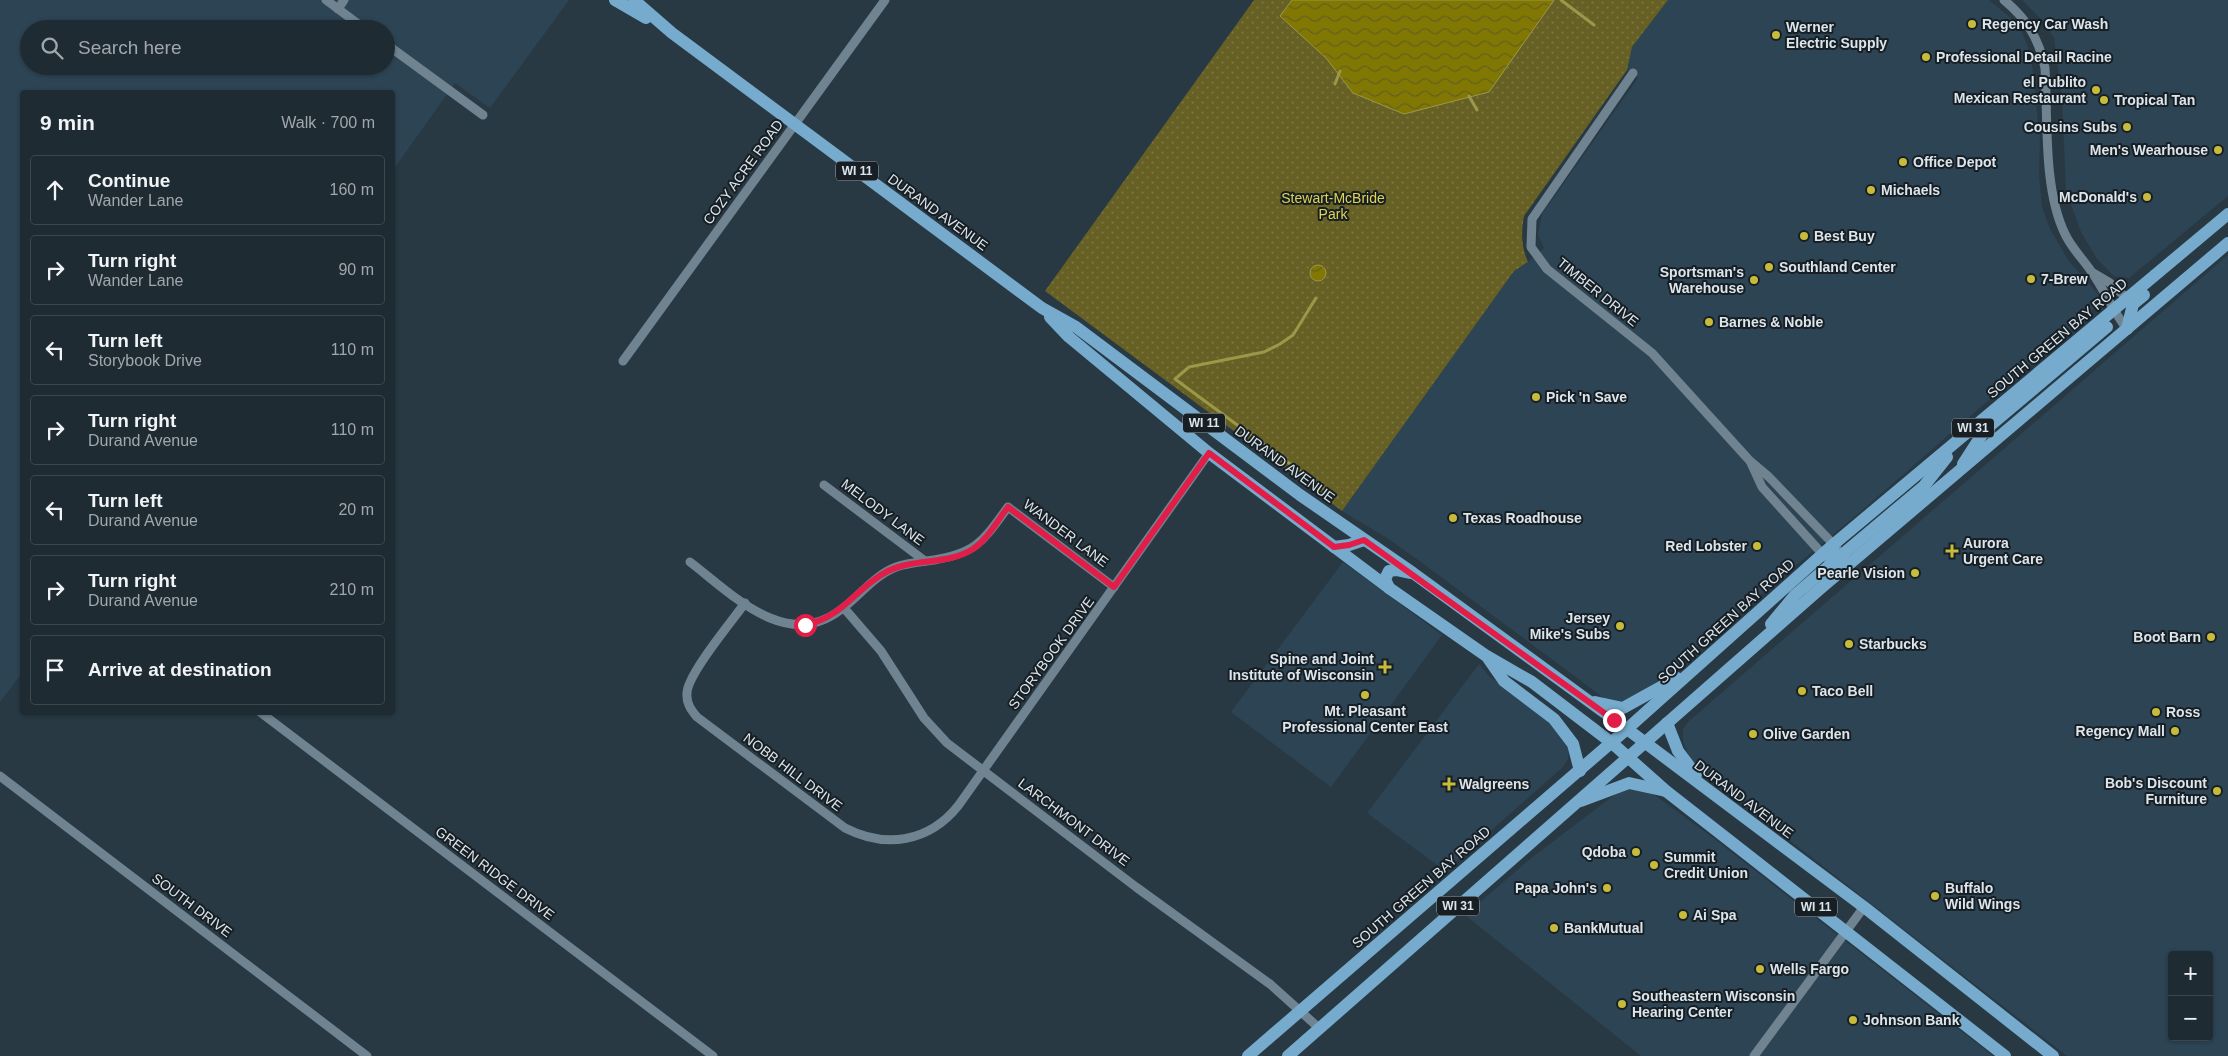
<!DOCTYPE html>
<html lang="en">
<head>
<meta charset="utf-8">
<style>
  :root { --surface:#1e2b33; --page:#26333b; --text:#f1f3f6; --muted:#a1a7ac; --line:#3c474e }
  body { margin:0; font-family:Arial,sans-serif; background:var(--page); color:var(--text) }
  .controls { position:absolute; right:15px; bottom:15px; display:grid; overflow:hidden; border-radius:5px; box-shadow:0 1px 4px #0004 }
  .controls button { width:45px; height:45px; display:grid; place-items:center; padding:0; border:0; border-bottom:1px solid var(--line); background:var(--surface); color:var(--text); font:25px sans-serif }
  .stop { position:absolute; width:15px; height:15px; margin:-11px; border:4px solid #e11d48; border-radius:50%; background:#fff }
  .stop.end { background:#e11d48; border-color:#fff; box-shadow:0 1px 5px #0008 }
  .list { margin:0; padding:0; list-style:none }
  h2 { display:flex; justify-content:space-between; align-items:center; height:65px; margin:0; padding:0 20px; font-size:21px }
  h2 small { font-size:16px; font-weight:400; color:var(--muted) }
  .list li { display:grid; grid-template-columns:32px 1fr auto; gap:15px; align-items:center; box-sizing:border-box; height:70px; margin:0 10px 10px; padding:0 10px; border:1px solid var(--line); border-radius:5px }
  .list b { display:block; font-size:19px; white-space:nowrap }
  .list p { margin:0; font-size:16px; white-space:nowrap; color:var(--muted) }
  .list em { font-size:16px; font-style:normal; color:var(--muted) }
  .icon { flex:none; width:28px; height:28px; fill:none; stroke:currentColor; stroke-width:2; stroke-linecap:round; stroke-linejoin:round }
  .map { position:relative; flex:none; width:2228px; height:1056px; overflow:hidden }
  .search { position:absolute; background:var(--surface); box-shadow:0 1px 4px #0004; left:20px; top:20px; width:375px; height:55px; display:flex; align-items:center; gap:12px; box-sizing:border-box; padding:0 18px; border-radius:28px; color:var(--muted); font-size:19px }
  .panel { position:absolute; background:var(--surface); box-shadow:0 1px 4px #0004; left:20px; top:90px; width:375px; height:625px; border-radius:5px }
  .map>svg:first-child { display:block }
  .built { fill:#2d4454; fill-rule:evenodd }
  .park { fill:url(#park-dots) }
  .water { fill:url(#water-waves); stroke:#9c9849 }
  .lines { fill:none; stroke-linecap:round; stroke-linejoin:round }
  .stream { stroke:#9c9849; stroke-width:3 }
  .street { stroke:#6f8390; stroke-width:9 }
  .primary { stroke:#76abcd; stroke-width:12 }
  .route { stroke:#e11d48; stroke-width:6 }
  .poi-dot { fill:#c7bb3c; stroke:#171f24; stroke-width:2 }
  .labels { text-anchor:middle; dominant-baseline:central; stroke-width:4; stroke-linejoin:round; paint-order:stroke }
  .shield { fill:#171f24; stroke:#a0aab0; stroke-width:1 }
  .shield-label { font-size:12px; font-weight:bold; fill:#dbe5ec }
  .poi-label { font-size:14px; font-weight:bold; fill:#dbe5ec; stroke:#171f24; text-anchor:start }
  .street-label { font-size:14px; fill:#dbe5ec; stroke:#171f24 }
  .park-label { font-size:14px; fill:#e0d453; stroke:#171f24 }
</style>
</head>
<body>
<div class="map">
<svg width="2228" height="1056" viewBox="0 0 2228 1056">
  <defs>
    <pattern id="park-dots" width="8" height="8" patternUnits="userSpaceOnUse" patternTransform="scale(1.25)"><rect width="8" height="8" fill="#666024"/><path d="M2 2h.1M6 6h.1" fill="none" stroke="#7b7744" stroke-width="1.8" stroke-linecap="round"/></pattern>
    <pattern id="water-waves" width="16" height="10" patternUnits="userSpaceOnUse" patternTransform="scale(1.25)"><rect width="16" height="10" fill="#817703"/><path d="M0 5q4-4 8 0t8 0" fill="none" stroke="#656022"/></pattern>
  </defs>
  <rect width="100%" height="100%" fill="#283944"/>
  <g class="built">
    <path d="M0 0H569L490 108 455 83 393 170 392 92H22V673L0 702ZM29 29H386V66H29Z"/>
    <path d="M1668 0H1989L2012 19 2021 30 2031 55 2040 140 2039 174 2042 207 2049 227 2068 260 2097 293 2100 303 1859 513 1645 691 1626 704 1608 701 1421 562 1387 538 1342 511 1514 271 1528 262 1544 248 1538 235 1542 214 1638 78 1627 70 1632 47Z"/>
    <path d="M2022 0H2228V196L2129 278 2114 276 2097 259 2081 232 2066 191 2062 99 2054 38 2042 20Z"/>
    <path d="M2228 255V1056H2067L1693 765 1683 742V729L1689 721ZM2172 955H2209V1037H2172Z"/>
    <path d="M1343 562 1442 635 1331 787 1231 712Z"/>
    <path d="M1479 664 1489 676 1552 722 1566 741 1569 750 1568 759 1562 768 1445 871 1367 813Z"/>
    <path d="M1634 788 1653 794 1712 837 1993 1056H1641L1465 915 1530 859 1617 793Z"/>
  </g>
  <path class="park" d="M1254 0H1668L1632 47 1627 70 1524 216C1521 233 1521 246 1528 262L1514 271 1342 511 1045 291Z"/>
  <g class="water">
    <path d="M1292 0H1554L1489 92 1404 114 1353 93 1326 58 1280 16Z"/>
    <circle cx="1318" cy="273" r="8"/>
  </g>
  <g class="lines">
    <g class="stream">
      <path d="M1561 0 1594 25"/>
      <path d="M1335 84 1340 71"/>
      <path d="M1469 96 1477 110"/>
      <path d="M1316 298 1293 335 1280 344 1264 352 1189 367 1175 379 1328 492"/>
    </g>
    <g class="street">
      <path d="M326 0 365 29"/>
      <path d="M2004 0C2027 19 2039 39 2045 68 2048 119 2043 189 2065 234 2072 249 2084 260 2093 274 2106 293 2112 310 2127 329"/>
      <path d="M338 9 344 0"/>
      <path d="M386 44 483 115"/>
      <path d="M1633 73 1532 219 1531 247 1547 269 1652 353 1750 461 1769 477 1837 548"/>
      <path d="M2093 273 2110 283 2130 301"/>
      <path d="M623 361 885 0"/>
      <path d="M1751 463 1762 487 1826 558"/>
      <path d="M824 485 925 561"/>
      <path d="M690 562C731 593 785 651 839 611 859 597 873 576 896 567 908 563 921 562 934 560 977 553 983 541 1008 507L1114 587"/>
      <path d="M745 603C732 621 687 675 687 693 686 703 691 710 697 717L845 828C886 849 929 842 958 806L1209 453"/>
      <path d="M844 608 881 651 924 718 947 743 1136 887 1270 984 1319 1028"/>
      <path d="M260 712 713 1056"/>
      <path d="M0 776 367 1056"/>
      <path d="M1754 1056 1864 907"/>
    </g>
    <g class="primary">
      <path d="M615 0 646 18"/>
      <path d="M634 0 672 33 1042 308 1076 327 1300 495 1413 573 1627 729 1864 907 2053 1056"/>
      <path d="M1050 317 1069 337 1209 453 1389 588 1485 655 1532 682 1612 743 1666 791 2005 1056"/>
      <path d="M2127 329 2133 304 2144 295"/>
      <path d="M1963 464 1985 430 2107 327"/>
      <path d="M1334 547 1349 545 1364 540"/>
      <path d="M1838 573 1843 554 1924 486 1947 457"/>
      <path d="M1389 588 1385 579 1389 571 1396 570 1410 573"/>
      <path d="M1771 624 1795 595 1831 564 1834 544"/>
      <path d="M1488 658 1504 681 1554 719 1573 744 1580 771"/>
      <path d="M1595 702 1623 708 1677 678"/>
      <path d="M1667 723 1678 751 1696 775"/>
      <path d="M1581 801 1629 783 1666 791"/>
      <path d="M1248 1056 1627 729 1834 544 2228 214"/>
      <path d="M1288 1056 1821 588 2228 243"/>
    </g>
  </g>
  <g class="lines">
    <path class="route" d="M805 625C844 617 856 587 888 571 915 558 948 565 973 549 988 539 997 521 1008 507L1114 587 1209 453 1334 547 1349 545 1364 540 1614 720"/>
  </g>
  <g class="poi-dot">
    <circle cx="1972" cy="24" r="5"/>
    <circle cx="1776" cy="35" r="5"/>
    <circle cx="1926" cy="57" r="5"/>
    <circle cx="2096" cy="90" r="5"/>
    <circle cx="2104" cy="100" r="5"/>
    <circle cx="2127" cy="127" r="5"/>
    <circle cx="2218" cy="150" r="5"/>
    <circle cx="1903" cy="162" r="5"/>
    <circle cx="1871" cy="190" r="5"/>
    <circle cx="2147" cy="197" r="5"/>
    <circle cx="1804" cy="236" r="5"/>
    <circle cx="1769" cy="267" r="5"/>
    <circle cx="2031" cy="279" r="5"/>
    <circle cx="1754" cy="280" r="5"/>
    <circle cx="1709" cy="322" r="5"/>
    <circle cx="1536" cy="397" r="5"/>
    <circle cx="1453" cy="518" r="5"/>
    <circle cx="1757" cy="546" r="5"/>
    <path d="M1949.5 543.5h5v5h5v5h-5v5h-5v-5h-5v-5h5z"/>
    <circle cx="1915" cy="573" r="5"/>
    <circle cx="1620" cy="626" r="5"/>
    <circle cx="2211" cy="637" r="5"/>
    <circle cx="1849" cy="644" r="5"/>
    <path d="M1382.5 659.5h5v5h5v5h-5v5h-5v-5h-5v-5h5z"/>
    <circle cx="1802" cy="691" r="5"/>
    <circle cx="1365" cy="695" r="5"/>
    <circle cx="2156" cy="712" r="5"/>
    <circle cx="2175" cy="731" r="5"/>
    <circle cx="1753" cy="734" r="5"/>
    <path d="M1446.5 776.5h5v5h5v5h-5v5h-5v-5h-5v-5h5z"/>
    <circle cx="2217" cy="791" r="5"/>
    <circle cx="1636" cy="852" r="5"/>
    <circle cx="1654" cy="865" r="5"/>
    <circle cx="1607" cy="888" r="5"/>
    <circle cx="1935" cy="896" r="5"/>
    <circle cx="1683" cy="915" r="5"/>
    <circle cx="1554" cy="928" r="5"/>
    <circle cx="1760" cy="969" r="5"/>
    <circle cx="1622" cy="1004" r="5"/>
    <circle cx="1853" cy="1020" r="5"/>
  </g>
  <g class="labels">
    <g class="shield">
      <rect x="836" y="161.5" width="42" height="19" rx="4"/>
      <rect x="1183" y="413.5" width="42" height="19" rx="4"/>
      <rect x="1952" y="418.5" width="42" height="19" rx="4"/>
      <rect x="1437" y="896.5" width="42" height="19" rx="4"/>
      <rect x="1795" y="897.5" width="42" height="19" rx="4"/>
    </g>
    <g class="shield-label">
      <text x="857" y="171">WI 11</text>
      <text x="1204" y="423">WI 11</text>
      <text x="1973" y="428">WI 31</text>
      <text x="1458" y="906">WI 31</text>
      <text x="1816" y="907">WI 11</text>
    </g>
    <g class="poi-label">
      <text x="1982" y="24">Regency Car Wash</text>
      <text x="1786" y="27">Werner<tspan x="1786" dy="16">Electric Supply</tspan></text>
      <text x="1936" y="57">Professional Detail Racine</text>
      <text x="2086" y="82" text-anchor="end">el Publito<tspan x="2086" dy="16">Mexican Restaurant</tspan></text>
      <text x="2114" y="100">Tropical Tan</text>
      <text x="2117" y="127" text-anchor="end">Cousins Subs</text>
      <text x="2208" y="150" text-anchor="end">Men's Wearhouse</text>
      <text x="1913" y="162">Office Depot</text>
      <text x="1881" y="190">Michaels</text>
      <text x="2137" y="197" text-anchor="end">McDonald's</text>
      <text x="1814" y="236">Best Buy</text>
      <text x="1779" y="267">Southland Center</text>
      <text x="1744" y="272" text-anchor="end">Sportsman's<tspan x="1744" dy="16">Warehouse</tspan></text>
      <text x="2041" y="279">7-Brew</text>
      <text x="1719" y="322">Barnes &amp; Noble</text>
      <text x="1546" y="397">Pick 'n Save</text>
      <text x="1463" y="518">Texas Roadhouse</text>
      <text x="1963" y="543">Aurora<tspan x="1963" dy="16">Urgent Care</tspan></text>
      <text x="1747" y="546" text-anchor="end">Red Lobster</text>
      <text x="1905" y="573" text-anchor="end">Pearle Vision</text>
      <text x="1610" y="618" text-anchor="end">Jersey<tspan x="1610" dy="16">Mike's Subs</tspan></text>
      <text x="2201" y="637" text-anchor="end">Boot Barn</text>
      <text x="1859" y="644">Starbucks</text>
      <text x="1374" y="659" text-anchor="end">Spine and Joint<tspan x="1374" dy="16">Institute of Wisconsin</tspan></text>
      <text x="1812" y="691">Taco Bell</text>
      <text x="1365" y="711" text-anchor="middle">Mt. Pleasant<tspan x="1365" dy="16">Professional Center East</tspan></text>
      <text x="2166" y="712">Ross</text>
      <text x="2165" y="731" text-anchor="end">Regency Mall</text>
      <text x="1763" y="734">Olive Garden</text>
      <text x="2207" y="783" text-anchor="end">Bob's Discount<tspan x="2207" dy="16">Furniture</tspan></text>
      <text x="1459" y="784">Walgreens</text>
      <text x="1626" y="852" text-anchor="end">Qdoba</text>
      <text x="1664" y="857">Summit<tspan x="1664" dy="16">Credit Union</tspan></text>
      <text x="1597" y="888" text-anchor="end">Papa John's</text>
      <text x="1945" y="888">Buffalo<tspan x="1945" dy="16">Wild Wings</tspan></text>
      <text x="1693" y="915">Ai Spa</text>
      <text x="1564" y="928">BankMutual</text>
      <text x="1770" y="969">Wells Fargo</text>
      <text x="1632" y="996">Southeastern Wisconsin<tspan x="1632" dy="16">Hearing Center</tspan></text>
      <text x="1863" y="1020">Johnson Bank</text>
    </g>
    <g class="street-label">
      <text transform="translate(743 172) rotate(-54)">COZY ACRE ROAD</text>
      <text transform="translate(938 212) rotate(36)">DURAND AVENUE</text>
      <text transform="translate(1598 292) rotate(39)">TIMBER DRIVE</text>
      <text transform="translate(2057 338) rotate(-40)">SOUTH GREEN BAY ROAD</text>
      <text transform="translate(1285 464) rotate(36)">DURAND AVENUE</text>
      <text transform="translate(883 512) rotate(37)">MELODY LANE</text>
      <text transform="translate(1066 533) rotate(37)">WANDER LANE</text>
      <text transform="translate(1726 621) rotate(-42)">SOUTH GREEN BAY ROAD</text>
      <text transform="translate(1051 653) rotate(-54)">STORYBOOK DRIVE</text>
      <text transform="translate(793 772) rotate(37)">NOBB HILL DRIVE</text>
      <text transform="translate(1744 799) rotate(37)">DURAND AVENUE</text>
      <text transform="translate(1074 822) rotate(37)">LARCHMONT DRIVE</text>
      <text transform="translate(495 873) rotate(37)">GREEN RIDGE DRIVE</text>
      <text transform="translate(1421 887) rotate(-41)">SOUTH GREEN BAY ROAD</text>
      <text transform="translate(192 905) rotate(37)">SOUTH DRIVE</text>
    </g>
    <g class="park-label">
      <text x="1333" y="198">Stewart-McBride<tspan x="1333" dy="16">Park</tspan></text>
    </g>
  </g>
</svg>
<div class="controls">
<button>+</button>
<button>−</button>
</div>
<div class="stop" style="left:805px;top:625px"></div>
<div class="stop end" style="left:1614px;top:720px"></div>
<div class="search"><svg class="icon" aria-label="search" viewBox="0 0 24 24"><circle cx="10" cy="10" r="6"/><path d="M15 15l6 6"/></svg>Search here</div>
<section class="panel">
<h2>9 min<small>Walk · 700 m</small></h2>
<ul class="list">
<li><svg class="icon" aria-label="ahead" viewBox="0 0 24 24"><path d="M12 20V5M6 11l6-6 6 6"/></svg><div><b>Continue</b><p>Wander Lane</p></div><em>160 m</em></li>
<li><svg class="icon" aria-label="right" viewBox="0 0 24 24"><path d="M7 20v-9h11M14 6l5 5-5 5"/></svg><div><b>Turn right</b><p>Wander Lane</p></div><em>90 m</em></li>
<li><svg class="icon" aria-label="left" viewBox="0 0 24 24"><path d="M17 20v-9H6M10 6l-5 5 5 5"/></svg><div><b>Turn left</b><p>Storybook Drive</p></div><em>110 m</em></li>
<li><svg class="icon" aria-label="right" viewBox="0 0 24 24"><path d="M7 20v-9h11M14 6l5 5-5 5"/></svg><div><b>Turn right</b><p>Durand Avenue</p></div><em>110 m</em></li>
<li><svg class="icon" aria-label="left" viewBox="0 0 24 24"><path d="M17 20v-9H6M10 6l-5 5 5 5"/></svg><div><b>Turn left</b><p>Durand Avenue</p></div><em>20 m</em></li>
<li><svg class="icon" aria-label="right" viewBox="0 0 24 24"><path d="M7 20v-9h11M14 6l5 5-5 5"/></svg><div><b>Turn right</b><p>Durand Avenue</p></div><em>210 m</em></li>
<li><svg class="icon" aria-label="arrive" viewBox="0 0 24 24"><path d="M6 21V4h12l-3 4 3 4H6"/></svg><div><b>Arrive at destination</b></div></li>
</ul>
</section>
</div>
</body>
</html>
